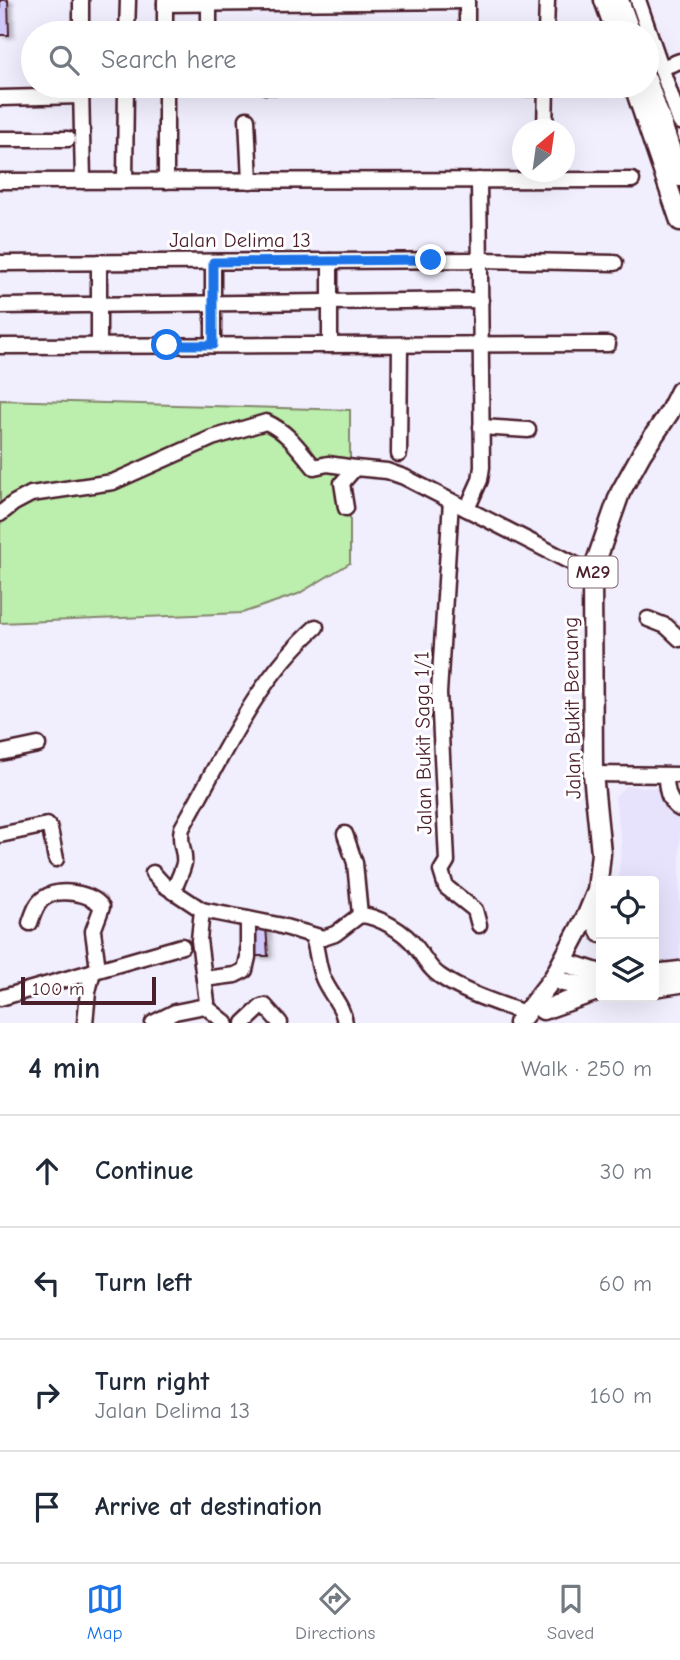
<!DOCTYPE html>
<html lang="en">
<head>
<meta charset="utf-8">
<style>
  :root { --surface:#fff; --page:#f2f2f3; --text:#1f2937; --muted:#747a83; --line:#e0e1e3; --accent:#1a73e8 }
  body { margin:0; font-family:"Comic Neue",sans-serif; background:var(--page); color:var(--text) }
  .controls { position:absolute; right:21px; bottom:21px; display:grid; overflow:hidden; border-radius:7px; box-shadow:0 7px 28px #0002 }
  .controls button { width:63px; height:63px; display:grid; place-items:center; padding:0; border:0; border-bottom:2px solid var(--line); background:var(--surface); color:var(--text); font:35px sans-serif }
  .compass { position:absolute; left:512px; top:119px; width:63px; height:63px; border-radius:50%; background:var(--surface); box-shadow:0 7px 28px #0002; rotate:29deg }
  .scale { position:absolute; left:21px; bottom:18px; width:135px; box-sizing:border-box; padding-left:7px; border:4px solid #4a1f2b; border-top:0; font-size:19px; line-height:24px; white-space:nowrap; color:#4a1f2b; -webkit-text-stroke:5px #fff; paint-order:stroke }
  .stop { position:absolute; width:21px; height:21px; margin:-16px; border:5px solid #1a73e8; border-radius:50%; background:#fff }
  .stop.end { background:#1a73e8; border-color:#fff; box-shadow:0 2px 7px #0008 }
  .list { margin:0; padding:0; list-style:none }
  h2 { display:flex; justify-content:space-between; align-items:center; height:91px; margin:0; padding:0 28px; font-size:30px }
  h2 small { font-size:23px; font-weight:400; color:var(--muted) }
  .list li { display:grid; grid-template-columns:46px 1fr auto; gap:21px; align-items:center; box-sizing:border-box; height:112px; padding:0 28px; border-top:2px solid var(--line) }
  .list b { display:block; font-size:26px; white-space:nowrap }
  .list p { margin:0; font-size:23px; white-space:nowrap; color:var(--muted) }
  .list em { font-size:23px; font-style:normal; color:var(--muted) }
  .icon { flex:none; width:38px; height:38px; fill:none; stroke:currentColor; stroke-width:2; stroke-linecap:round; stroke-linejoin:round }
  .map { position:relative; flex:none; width:680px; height:1023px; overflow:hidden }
  .search { position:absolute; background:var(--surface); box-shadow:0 7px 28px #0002; left:21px; right:21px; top:21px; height:77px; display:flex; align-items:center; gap:18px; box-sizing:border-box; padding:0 24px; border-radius:38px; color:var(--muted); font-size:26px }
  .sheet { height:539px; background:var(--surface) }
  nav { display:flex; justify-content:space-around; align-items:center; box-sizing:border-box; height:98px; border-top:2px solid var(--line); background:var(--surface); font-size:19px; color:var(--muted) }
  nav a { display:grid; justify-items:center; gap:4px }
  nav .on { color:var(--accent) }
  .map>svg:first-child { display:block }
  .built { fill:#e7e3fd }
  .green { fill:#bceead; stroke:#83866c; stroke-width:2 }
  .building { fill:#d1c8fa; stroke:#4a1f2b; stroke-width:2; filter:url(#shadow) }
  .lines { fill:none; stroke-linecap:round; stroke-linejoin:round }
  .minor-casing { stroke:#4a1f2b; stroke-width:19 }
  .major-casing { stroke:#4a1f2b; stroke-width:23 }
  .minor { stroke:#fff; stroke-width:14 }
  .major { stroke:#fff; stroke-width:18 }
  .route { stroke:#1a73e8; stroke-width:9 }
  .labels { text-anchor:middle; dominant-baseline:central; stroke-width:6; stroke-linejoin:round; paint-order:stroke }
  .shield { fill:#fff; stroke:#80626b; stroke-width:2 }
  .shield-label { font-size:19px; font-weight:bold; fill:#4a1f2b }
  .street-label { font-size:21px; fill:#4a1f2b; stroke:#fff }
</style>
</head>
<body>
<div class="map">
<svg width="680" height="1023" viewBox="0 0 680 1023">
  <defs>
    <filter id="shadow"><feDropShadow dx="4" dy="2" stdDeviation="2" flood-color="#0004"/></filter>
  </defs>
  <rect width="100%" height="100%" fill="#f1eefe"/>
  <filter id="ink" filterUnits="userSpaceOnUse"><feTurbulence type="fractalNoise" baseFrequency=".0143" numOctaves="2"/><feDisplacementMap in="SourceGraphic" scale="14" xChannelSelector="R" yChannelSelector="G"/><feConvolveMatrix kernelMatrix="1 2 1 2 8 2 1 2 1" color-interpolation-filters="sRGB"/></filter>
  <g filter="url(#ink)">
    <path class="built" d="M680 783V960L654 962V881H618L622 844 615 797 625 786 659 788Z"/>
    <path class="green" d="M0 400 350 410V563L298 594 242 613 0 623Z"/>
    <g class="building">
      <path d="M0 0H8L9 35H0Z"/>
      <path d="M254 923 266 926 268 956H255Z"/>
    </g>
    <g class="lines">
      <g class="minor-casing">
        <g id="minor">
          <path d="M81 0V33"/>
          <path d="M467 0V33"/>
          <path d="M638 0 680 122"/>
          <path d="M165 4 467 1"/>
          <path d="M209 4V33"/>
          <path d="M127 33 128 0"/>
          <path d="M165 33V0"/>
          <path d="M546 33 547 0"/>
          <path d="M661 68 680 61"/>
          <path d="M81 86 83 181"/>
          <path d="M166 86V181"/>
          <path d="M266 86 546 88"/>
          <path d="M0 98 82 96"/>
          <path d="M247 119 250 181"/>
          <path d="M545 130 546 86"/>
          <path d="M0 139H68"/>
          <path d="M0 181 632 180"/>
          <path d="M125 181 126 86"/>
          <path d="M330 261V345"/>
          <path d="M0 263 481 260 615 263"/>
          <path d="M0 306 481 300"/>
          <path d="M99 345V262"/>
          <path d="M213 345V262"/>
          <path d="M0 346 608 344"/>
          <path d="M481 427 528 430"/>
          <path d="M399 454 400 345"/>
          <path d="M451 501 439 693 447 861 441 871 446 887 475 910 479 925"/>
          <path d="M346 508 342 483 355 468 387 471 404 477 592 573"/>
          <path d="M467 509 480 480 482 467 479 180"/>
          <path d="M0 514 14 503 31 494 113 482 212 438 266 422C288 432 299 449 314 467L328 464 355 468"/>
          <path d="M648 619 666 626 680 639"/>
          <path d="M0 753 38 745"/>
          <path d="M593 774 680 775"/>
          <path d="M666 776C666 788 668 803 680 809"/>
          <path d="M345 834 355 863 360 915"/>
          <path d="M0 835 47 825 50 829 56 859"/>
          <path d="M153 873 164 885 202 910 199 940 207 1002 205 1006 175 1012 153 1023"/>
          <path d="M173 892C176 883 182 873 184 863 186 850 178 846 182 828 222 758 255 681 316 627"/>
          <path d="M202 910 278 925 323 938 335 934 360 915C379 916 405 932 416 947 425 958 428 968 440 976 466 994 498 1003 527 1014"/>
          <path d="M30 923C33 915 36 903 44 898 59 887 92 893 102 907L93 931 98 969"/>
          <path d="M312 935C318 950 317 964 323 978 330 995 343 1005 345 1023"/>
          <path d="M204 979 235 975 245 970 248 957V919"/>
          <path d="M0 998 182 946"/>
          <path d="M205 1006 226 1023"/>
          <path d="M85 1023 88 992 93 971"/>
          <path d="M244 1023 261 1007 265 1006 280 1023"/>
        </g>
      </g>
      <g class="major-casing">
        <g id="major">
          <path d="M604 0 616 33"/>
          <path d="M619 0 631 33"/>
          <path d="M647 80 680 177"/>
          <path d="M634 86 680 221"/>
          <path d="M595 920 601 933"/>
          <path d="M563 962 601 974"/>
          <path d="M654 974 680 971"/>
          <path d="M554 977 563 982 601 990"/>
          <path d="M654 987 680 983"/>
          <path d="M543 1010 600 990"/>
          <path d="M518 1023 554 977 587 915 597 891 601 853 593 774 592 573 620 493 642 453 669 413 680 391"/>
        </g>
      </g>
      <use href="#minor" class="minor"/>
      <use href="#major" class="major"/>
    </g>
  </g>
  <g class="lines" filter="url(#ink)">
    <path class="route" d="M167 345H213V262L431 260"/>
  </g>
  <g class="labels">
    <rect class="shield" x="568.5" y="556.5" width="49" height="31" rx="5"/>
    <g class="shield-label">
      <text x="593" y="572">M29</text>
    </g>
    <g class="street-label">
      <text x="240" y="240">Jalan Delima 13</text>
      <text transform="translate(572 708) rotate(-91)">Jalan Bukit Beruang</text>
      <text transform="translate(423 743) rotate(-91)">Jalan Bukit Saga 1/1</text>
    </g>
  </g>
</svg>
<div class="controls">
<button><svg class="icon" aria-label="locate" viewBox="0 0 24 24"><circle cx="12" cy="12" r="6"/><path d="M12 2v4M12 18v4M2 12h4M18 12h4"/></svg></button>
<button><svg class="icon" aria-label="layers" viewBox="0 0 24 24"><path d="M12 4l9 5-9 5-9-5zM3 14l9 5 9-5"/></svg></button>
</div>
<svg class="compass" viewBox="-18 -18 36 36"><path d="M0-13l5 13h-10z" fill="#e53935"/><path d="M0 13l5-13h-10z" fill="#747a83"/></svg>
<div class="scale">100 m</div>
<div class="stop" style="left:167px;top:345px"></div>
<div class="stop end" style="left:431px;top:260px"></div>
<div class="search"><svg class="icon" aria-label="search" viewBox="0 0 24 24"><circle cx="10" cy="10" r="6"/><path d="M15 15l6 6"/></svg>Search here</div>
</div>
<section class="sheet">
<h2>4 min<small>Walk · 250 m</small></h2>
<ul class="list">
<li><svg class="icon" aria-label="ahead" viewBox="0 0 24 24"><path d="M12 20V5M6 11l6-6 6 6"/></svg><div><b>Continue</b></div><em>30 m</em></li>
<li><svg class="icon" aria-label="left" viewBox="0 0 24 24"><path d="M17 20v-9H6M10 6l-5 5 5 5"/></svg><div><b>Turn left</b></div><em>60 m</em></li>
<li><svg class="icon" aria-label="right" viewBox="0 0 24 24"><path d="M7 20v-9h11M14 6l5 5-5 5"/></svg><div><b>Turn right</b><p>Jalan Delima 13</p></div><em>160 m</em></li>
<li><svg class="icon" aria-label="arrive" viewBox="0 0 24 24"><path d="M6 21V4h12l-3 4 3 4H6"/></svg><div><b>Arrive at destination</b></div></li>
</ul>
</section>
<nav>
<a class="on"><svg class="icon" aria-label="map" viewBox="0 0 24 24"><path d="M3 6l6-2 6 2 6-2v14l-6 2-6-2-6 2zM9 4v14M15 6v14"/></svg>Map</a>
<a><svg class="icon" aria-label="directions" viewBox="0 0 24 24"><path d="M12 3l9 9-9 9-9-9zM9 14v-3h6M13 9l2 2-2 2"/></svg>Directions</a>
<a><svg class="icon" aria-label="saved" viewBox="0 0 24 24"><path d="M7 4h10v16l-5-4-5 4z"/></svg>Saved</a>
</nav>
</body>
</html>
